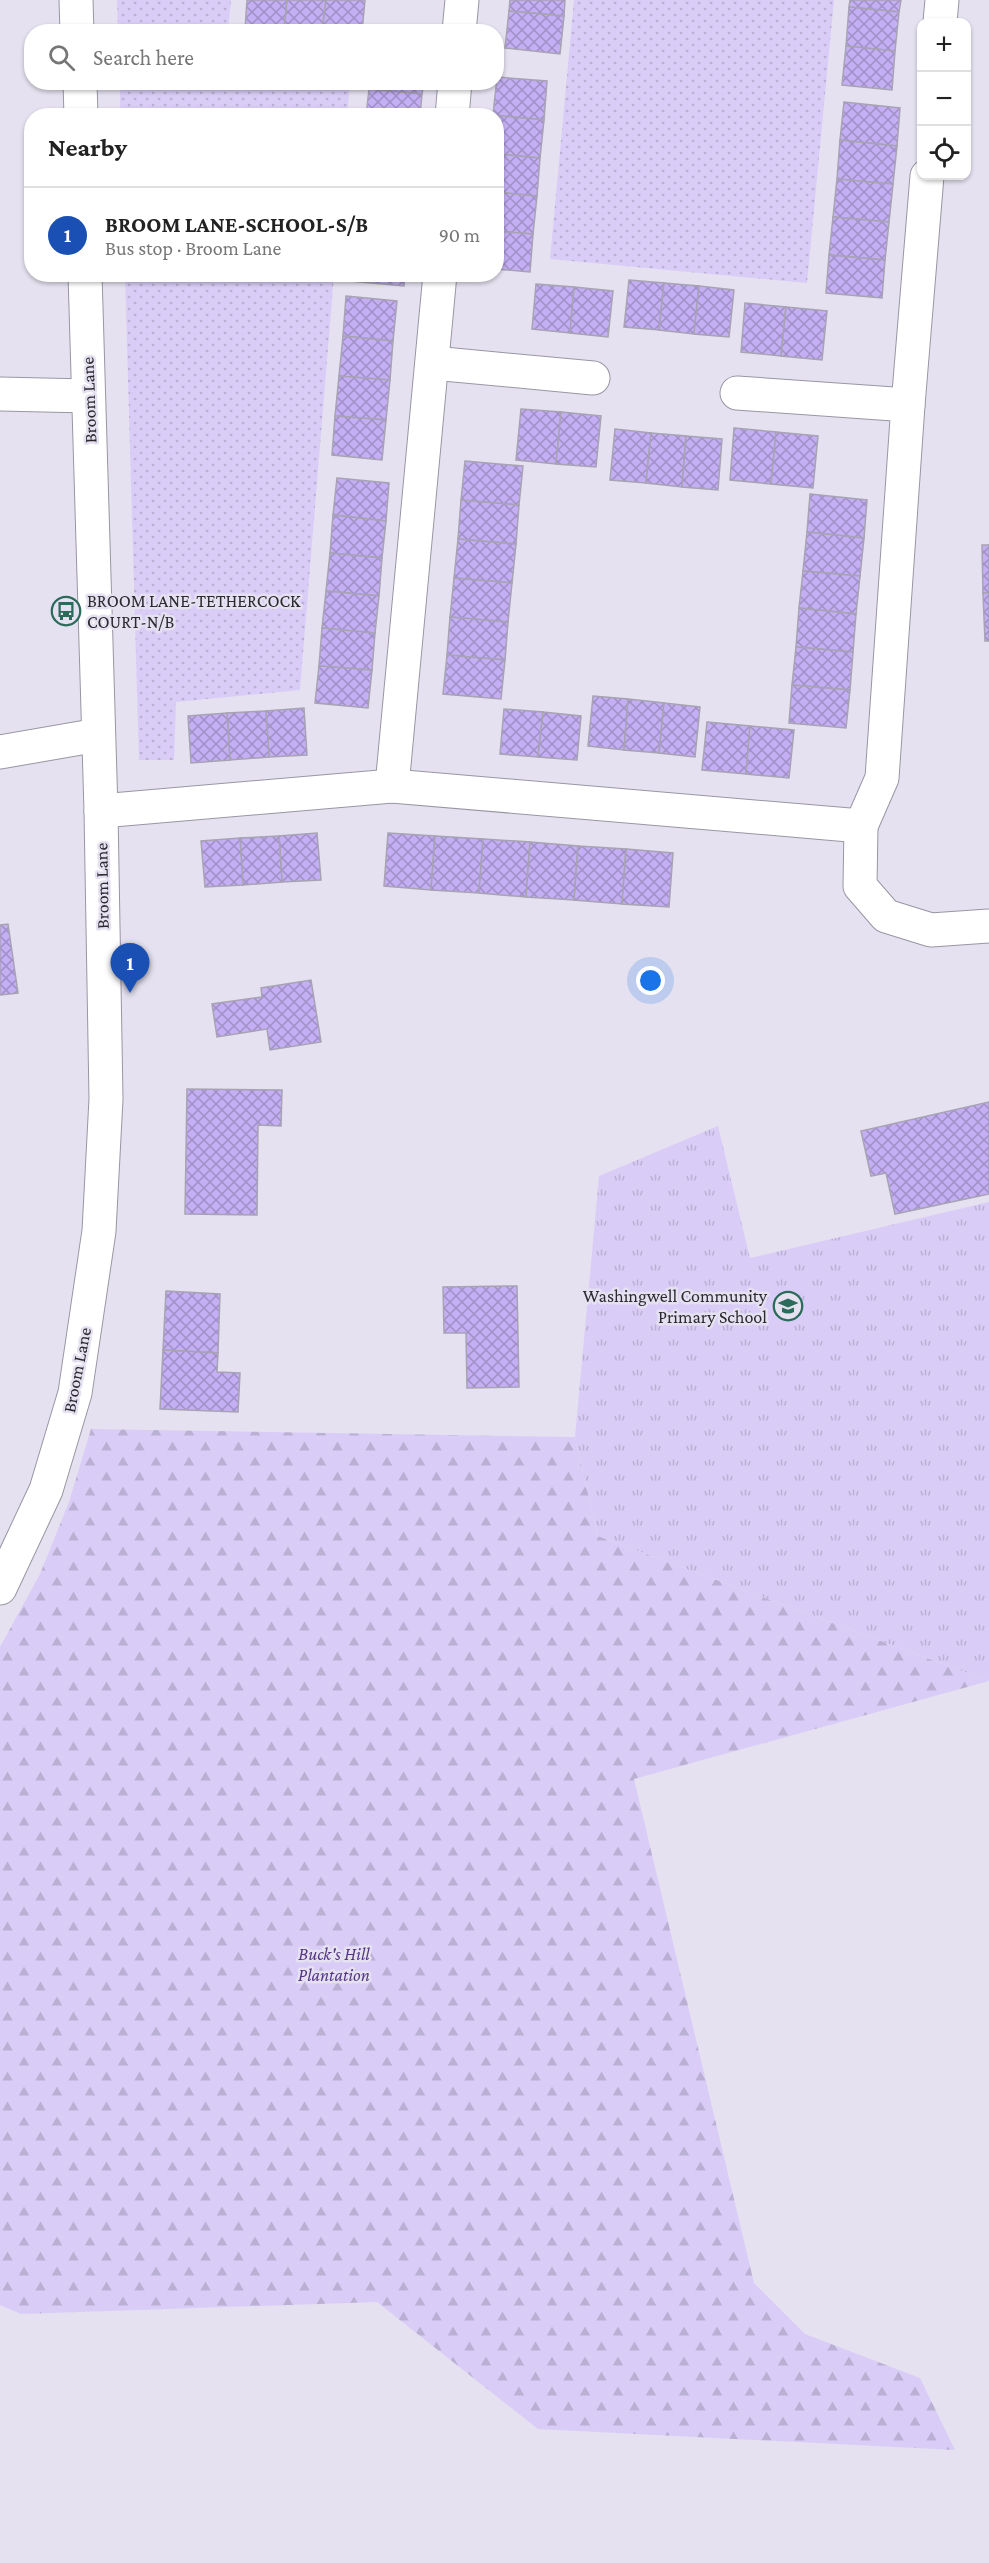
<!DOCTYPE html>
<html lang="en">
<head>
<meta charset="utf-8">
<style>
  :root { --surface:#fff; --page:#f2f2f2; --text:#222; --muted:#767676; --line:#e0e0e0; --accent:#0b8043 }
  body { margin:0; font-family:"Crimson Pro",serif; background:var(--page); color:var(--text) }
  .controls { position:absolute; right:18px; top:18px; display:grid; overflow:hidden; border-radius:12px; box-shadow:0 2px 4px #0004 }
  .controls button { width:54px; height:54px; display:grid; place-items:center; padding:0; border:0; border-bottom:2px solid var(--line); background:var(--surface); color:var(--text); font:30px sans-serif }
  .you { position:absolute; left:651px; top:981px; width:21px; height:21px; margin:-15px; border:4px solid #fff; border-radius:50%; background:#1a73e8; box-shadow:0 0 0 9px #1a73e833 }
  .badge { display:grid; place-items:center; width:39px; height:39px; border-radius:50%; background:var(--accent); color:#fff; font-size:20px; font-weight:700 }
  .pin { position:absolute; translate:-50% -50px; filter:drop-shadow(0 2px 3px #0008) }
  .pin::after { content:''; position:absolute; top:32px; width:21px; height:18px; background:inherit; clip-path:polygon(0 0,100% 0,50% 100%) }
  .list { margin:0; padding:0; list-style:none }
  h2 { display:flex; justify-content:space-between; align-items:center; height:78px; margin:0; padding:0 24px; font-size:26px }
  h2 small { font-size:20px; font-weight:400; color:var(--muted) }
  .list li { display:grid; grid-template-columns:39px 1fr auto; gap:18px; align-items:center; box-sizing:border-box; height:96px; padding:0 24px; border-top:2px solid var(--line) }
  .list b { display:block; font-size:22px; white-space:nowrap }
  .list p { margin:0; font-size:20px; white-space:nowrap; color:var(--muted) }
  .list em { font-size:20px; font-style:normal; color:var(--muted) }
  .icon { flex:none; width:33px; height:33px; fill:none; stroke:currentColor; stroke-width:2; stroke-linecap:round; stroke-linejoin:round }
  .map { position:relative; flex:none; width:989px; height:2563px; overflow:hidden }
  .search { position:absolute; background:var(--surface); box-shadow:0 2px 4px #0004; left:24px; top:24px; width:480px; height:66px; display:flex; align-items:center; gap:15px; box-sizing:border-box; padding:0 21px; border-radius:24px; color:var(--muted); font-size:22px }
  .panel { position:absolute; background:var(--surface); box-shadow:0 2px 4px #0004; left:24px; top:108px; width:480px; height:174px; border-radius:24px }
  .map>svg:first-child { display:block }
  .grass { fill:url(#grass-dots) }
  .forest { fill:url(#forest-firs) }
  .park { fill:url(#park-tufts) }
  .building { fill:url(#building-cross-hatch); stroke:#a7a3b2; stroke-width:1.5 }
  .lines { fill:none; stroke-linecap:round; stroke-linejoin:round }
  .minor-casing { stroke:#9996a4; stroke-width:35 }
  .minor { stroke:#fff; stroke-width:33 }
  .labels { text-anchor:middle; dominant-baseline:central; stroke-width:5; stroke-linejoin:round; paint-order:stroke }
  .street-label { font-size:18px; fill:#2c2a30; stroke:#e5e1f0 }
  .poi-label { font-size:18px; fill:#2c2a30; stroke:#e5e1f0; text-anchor:start }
  .park-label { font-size:18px; font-style:italic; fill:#543585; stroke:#e5e1f0 }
</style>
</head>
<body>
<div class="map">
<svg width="989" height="2563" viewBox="0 0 989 2563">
  <defs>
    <pattern id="grass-dots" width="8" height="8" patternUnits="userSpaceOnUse" patternTransform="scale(1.5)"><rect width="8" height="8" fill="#d9cdf7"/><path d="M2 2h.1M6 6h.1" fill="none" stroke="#bab0d4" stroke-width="1.8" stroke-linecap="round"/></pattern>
    <pattern id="forest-firs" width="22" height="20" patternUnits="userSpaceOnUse" patternTransform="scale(1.5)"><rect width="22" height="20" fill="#d9cdf7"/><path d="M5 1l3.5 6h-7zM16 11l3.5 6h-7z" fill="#bab0d4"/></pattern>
    <pattern id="park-tufts" width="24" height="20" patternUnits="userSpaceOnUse" patternTransform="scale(1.5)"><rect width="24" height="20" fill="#d9cdf7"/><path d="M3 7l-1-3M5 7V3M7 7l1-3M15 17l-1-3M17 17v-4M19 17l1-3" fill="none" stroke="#bab0d4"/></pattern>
    <pattern id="building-cross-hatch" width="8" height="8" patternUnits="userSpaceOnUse" patternTransform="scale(1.5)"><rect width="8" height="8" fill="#c4aff4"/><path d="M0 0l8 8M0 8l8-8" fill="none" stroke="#9f8fc6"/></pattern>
  </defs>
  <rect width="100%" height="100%" fill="#e5e1f0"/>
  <g class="grass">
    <path d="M117 0H231L228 31H118Z"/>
    <path d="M574 0H834L807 283 550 259Z"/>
    <path d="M120 83V82L350 83 347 116 120 115Z"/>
    <path d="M125 275H334L300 690 176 702 174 760H139Z"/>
  </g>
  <path class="forest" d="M91 1429 575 1437 598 1536 989 1681 634 1779 754 2283 805 2334 920 2378 955 2450 538 2429 377 2302 21 2314 0 2305V1647L40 1574 69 1502Z"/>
  <path class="park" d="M718 1126 750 1258 989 1202V1681L598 1536 575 1437 599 1176Z"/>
  <g class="building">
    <path d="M247 0H287L284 32 245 30Z"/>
    <path d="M287 0H326L322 32H284Z"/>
    <path d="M326 0H365L362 32H322Z"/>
    <path d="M510 0H565L564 16 509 11Z"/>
    <path d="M850 0H901L899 12 849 7Z"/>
    <path d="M849 7 899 12 895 51 846 46Z"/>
    <path d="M509 11 564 16 560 54 505 48Z"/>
    <path d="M846 46 895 51 892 90 842 85Z"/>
    <path d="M497 77 547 81 544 120 493 115Z"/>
    <path d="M369 82H424L422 94 369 89Z"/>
    <path d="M369 89 422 94 420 116H366Z"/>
    <path d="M844 102 900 108 897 146 840 140Z"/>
    <path d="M493 115 544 120 540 158 496 154V116Z"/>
    <path d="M840 140 897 146 893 184 837 179Z"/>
    <path d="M496 154 540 158 537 196 496 192Z"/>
    <path d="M837 179 893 184 889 222 833 217Z"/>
    <path d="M496 192 537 196 533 234 496 231Z"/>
    <path d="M833 217 889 222 885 260 829 255Z"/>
    <path d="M496 231 533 234 530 272 496 269Z"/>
    <path d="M829 255 885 260 882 298 826 293Z"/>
    <path d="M351 274H405L404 286 350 281Z"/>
    <path d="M629 280 664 283 659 330 624 327Z"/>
    <path d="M664 283 699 286 694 334 659 330Z"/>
    <path d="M536 284 574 287 570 333 532 329Z"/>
    <path d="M699 286 734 290 729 337 694 334Z"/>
    <path d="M574 287 613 291 608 337 570 333Z"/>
    <path d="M346 296 397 301 393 341 343 336Z"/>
    <path d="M745 303 786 307 781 356 741 352Z"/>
    <path d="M786 307 827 311 822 360 781 356Z"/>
    <path d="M343 336 393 341 390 380 339 376Z"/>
    <path d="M339 376 390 380 386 420 335 416Z"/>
    <path d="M521 409 561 412 556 464 516 460Z"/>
    <path d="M561 412 601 416 596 467 556 464Z"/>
    <path d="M335 416 386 420 382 460 332 455Z"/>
    <path d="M734 428 776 432 771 484 730 480Z"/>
    <path d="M615 429 651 433 646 483 610 480Z"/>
    <path d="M776 432 818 436 813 488 771 484Z"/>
    <path d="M651 433 686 436 682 487 646 483Z"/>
    <path d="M686 436 722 439 718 490 682 487Z"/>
    <path d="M465 461 523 466 519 505 461 500Z"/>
    <path d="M337 478 389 483 386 521 333 515Z"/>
    <path d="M810 494 867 500 864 538 807 532Z"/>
    <path d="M461 500 519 505 516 544 458 539Z"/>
    <path d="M333 515 386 521 382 558 330 553Z"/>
    <path d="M807 532 864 538 860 576 803 571Z"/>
    <path d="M458 539 516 544 512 583 454 578Z"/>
    <path d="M982 545H989V593H983Z"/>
    <path d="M330 553 382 558 379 596 326 591Z"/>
    <path d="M803 571 860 576 856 614 799 608Z"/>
    <path d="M454 578 512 583 508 622 450 617Z"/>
    <path d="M326 591 379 596 375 633 322 628Z"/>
    <path d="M983 593H989V641H985Z"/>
    <path d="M799 608 856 614 853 652 796 647Z"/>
    <path d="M450 617 508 622 505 660 447 655Z"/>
    <path d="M322 628 375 633 372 670 319 666Z"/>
    <path d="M796 647 853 652 850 690 792 685Z"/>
    <path d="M447 655 505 660 501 699 443 694Z"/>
    <path d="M319 666 372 670 368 708 315 703Z"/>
    <path d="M792 685 850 690 846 728 789 723Z"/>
    <path d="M593 696 628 699 624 750 588 746Z"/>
    <path d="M628 699 664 703 659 753 624 750Z"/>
    <path d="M664 703 700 707 695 757 659 753Z"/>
    <path d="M304 708 307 755 269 757 266 711Z"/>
    <path d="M504 709 543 712 538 757 500 754Z"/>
    <path d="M266 711 269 757 230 760 227 713Z"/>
    <path d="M543 712 581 716 577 760 538 757Z"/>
    <path d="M227 713 230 760 191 763 188 716Z"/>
    <path d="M707 722 750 726 746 774 702 770Z"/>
    <path d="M750 726 794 730 789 778 746 774Z"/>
    <path d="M317 833 321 880 282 882 279 836Z"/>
    <path d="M388 833 435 836 431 890 384 886Z"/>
    <path d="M279 836 282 882 243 885 240 838Z"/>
    <path d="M435 836 483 839 479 893 431 890Z"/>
    <path d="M240 838 243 885 205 887 201 841Z"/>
    <path d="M483 839 530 842 526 897 479 893Z"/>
    <path d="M530 842 578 846 574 900 526 897Z"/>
    <path d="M578 846 626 849 622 904 574 900Z"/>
    <path d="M626 849 673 853 669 907 622 904Z"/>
    <path d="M8 924 18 993 0 995V925Z"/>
    <path d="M311 980 321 1042 270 1050 267 1029 217 1037 212 1004 262 997 261 988Z"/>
    <path d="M187 1089 282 1090 281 1126 258 1125 257 1215 185 1214Z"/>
    <path d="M989 1102V1194L895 1214 886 1173 871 1176 861 1131Z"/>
    <path d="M517 1286 519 1387 467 1388 466 1333H444L443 1287Z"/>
    <path d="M166 1291 220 1294 218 1353 163 1350Z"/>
    <path d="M163 1350 218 1353 217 1372 240 1373 238 1412 160 1409Z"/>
  </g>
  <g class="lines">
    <g class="minor-casing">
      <g id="minor">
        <path d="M76 0 77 32"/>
        <path d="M940 22 942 0"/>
        <path d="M459 32 462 0"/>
        <path d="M80 82 81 116"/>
        <path d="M452 116 455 82"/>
        <path d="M433 363 593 378"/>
        <path d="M737 393 908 405"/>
        <path d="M0 394 88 396"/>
        <path d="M0 752 98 735"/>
        <path d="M392 786 440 274"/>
        <path d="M101 811 392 786 861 826 882 778 908 405 927 176"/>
        <path d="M861 826 860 886 886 916 931 930 989 926"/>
        <path d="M0 1588 46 1490 75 1393 99 1231 106 1099 101 811 85 274"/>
      </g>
    </g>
    <use href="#minor" class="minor"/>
  </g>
  <defs>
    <g id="bus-ring" transform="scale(1.5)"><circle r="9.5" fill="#e5e1f0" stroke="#2a6b5a" stroke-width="1.5"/><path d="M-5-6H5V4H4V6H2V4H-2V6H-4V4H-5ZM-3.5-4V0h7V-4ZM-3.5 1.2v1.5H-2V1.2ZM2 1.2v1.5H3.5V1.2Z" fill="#2a6b5a"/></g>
    <g id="school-ring" transform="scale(1.5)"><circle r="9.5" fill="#e5e1f0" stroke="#2a6b5a" stroke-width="1.5"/><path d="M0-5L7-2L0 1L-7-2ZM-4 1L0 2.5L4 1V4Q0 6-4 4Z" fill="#2a6b5a"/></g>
  </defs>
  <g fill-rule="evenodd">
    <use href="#bus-ring" x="66" y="611"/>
    <use href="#school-ring" x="788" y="1306"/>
  </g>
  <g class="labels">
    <g class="street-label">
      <text transform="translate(89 400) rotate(-92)">Broom Lane</text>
      <text transform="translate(102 886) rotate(-91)">Broom Lane</text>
      <text transform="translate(77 1370) rotate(-79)">Broom Lane</text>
    </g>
    <g class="poi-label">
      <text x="87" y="601">BROOM LANE-TETHERCOCK<tspan x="87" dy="21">COURT-N/B</tspan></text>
      <text x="767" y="1296" text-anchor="end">Washingwell Community<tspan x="767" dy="21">Primary School</tspan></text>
    </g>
    <g class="park-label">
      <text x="334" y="1954">Buck's Hill<tspan x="334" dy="21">Plantation</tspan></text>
    </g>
  </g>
</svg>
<div class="controls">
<button>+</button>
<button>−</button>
<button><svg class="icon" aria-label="locate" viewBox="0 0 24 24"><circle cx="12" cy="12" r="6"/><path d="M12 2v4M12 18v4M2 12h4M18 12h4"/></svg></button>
</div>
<div class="you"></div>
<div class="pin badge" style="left:130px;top:993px;background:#1a4fb4">1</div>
<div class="search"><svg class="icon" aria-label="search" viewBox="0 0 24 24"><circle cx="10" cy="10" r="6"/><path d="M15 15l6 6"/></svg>Search here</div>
<section class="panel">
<h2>Nearby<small></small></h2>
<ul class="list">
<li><span class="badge" style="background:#1a4fb4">1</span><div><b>BROOM LANE-SCHOOL-S/B</b><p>Bus stop · Broom Lane</p></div><em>90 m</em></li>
</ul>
</section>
</div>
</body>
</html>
